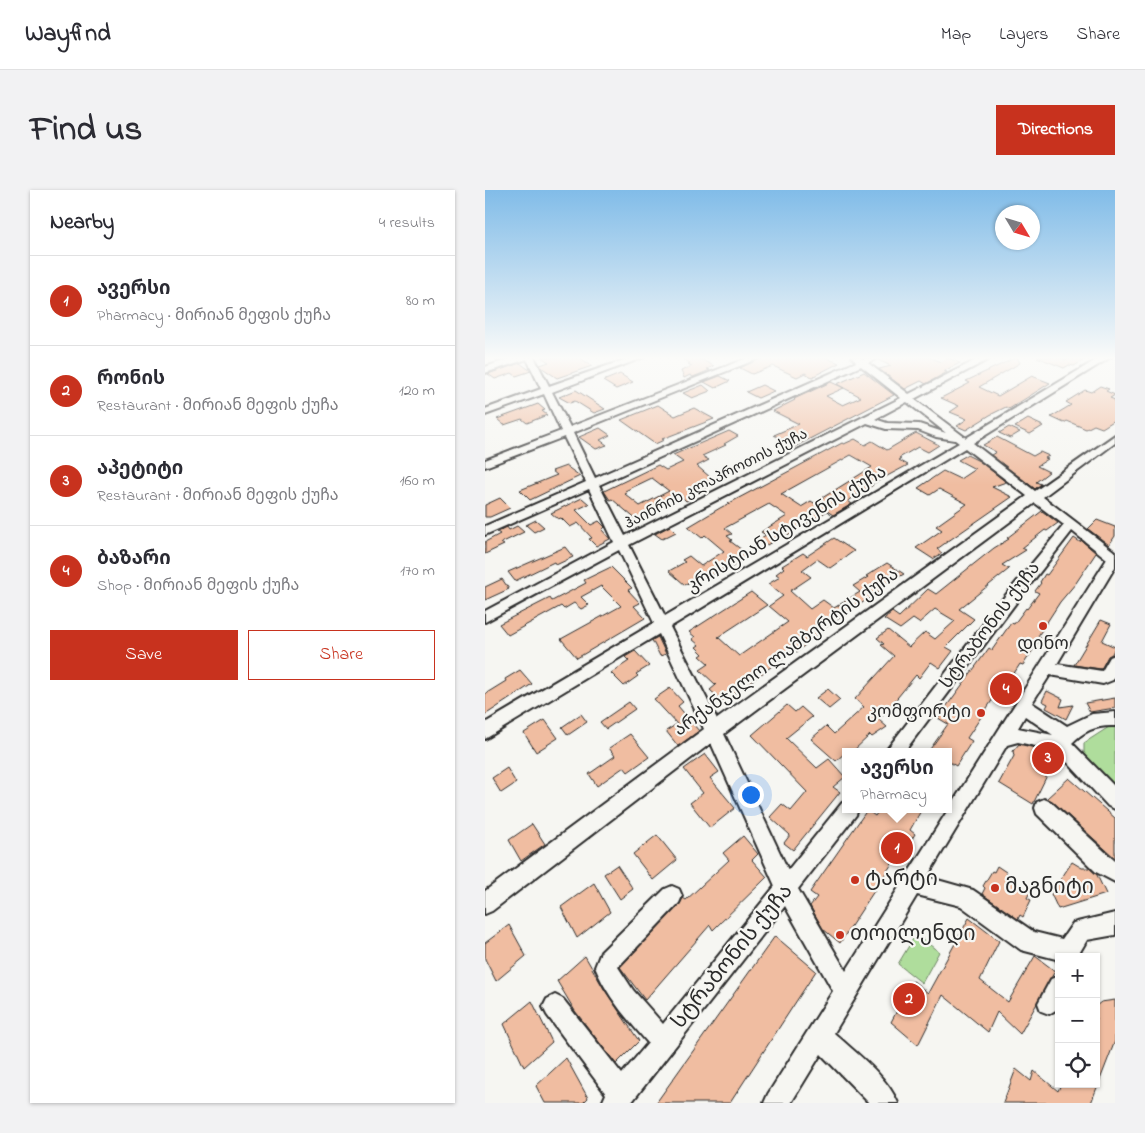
<!DOCTYPE html>
<html lang="en">
<head>
<meta charset="utf-8">
<style>
  :root { --surface:#fff; --page:#f2f2f3; --text:#2b2b33; --muted:#7c7c81; --line:#e1e1e2; --accent:#c8321e }
  body { margin:0; font-family:"Indie Flower","Noto Sans Georgian",sans-serif; background:var(--page); color:var(--text) }
  .controls { position:absolute; right:15px; bottom:15px; display:grid; overflow:hidden; border-radius:0px; box-shadow:0 1px 4px #0004 }
  .controls button { width:45px; height:45px; display:grid; place-items:center; padding:0; border:0; border-bottom:1px solid var(--line); background:var(--surface); color:var(--text); font:25px sans-serif }
  .compass { position:absolute; left:510px; top:15px; width:45px; height:45px; border-radius:50%; background:var(--surface); box-shadow:0 1px 4px #0004; rotate:128deg }
  .you { position:absolute; left:265px; top:604px; width:18px; height:18px; margin:-12px; border:4px solid #fff; border-radius:50%; background:#1a73e8; box-shadow:0 0 0 8px #1a73e833 }
  .badge { display:grid; place-items:center; width:32px; height:32px; border-radius:50%; background:var(--accent); color:#fff; font-size:16px; font-weight:700 }
  .pin { position:absolute; translate:-50% -50%; border:2px solid #fff; box-shadow:0 1px 5px #0006 }
  .popup { position:absolute; left:357px; top:558px; width:110px; height:65px; box-sizing:border-box; display:grid; place-content:center; border-radius:0px; background:var(--surface); filter:drop-shadow(0 1px 4px #0005); font-size:16px; white-space:nowrap; color:var(--muted) }
  .popup b { font-size:19px; color:var(--text) }
  .popup::after { content:''; position:absolute; left:50%; top:100%; margin-left:-10px; border:10px solid transparent; border-top-color:var(--surface) }
  .list { margin:0; padding:0; list-style:none }
  h2 { display:flex; justify-content:space-between; align-items:center; height:65px; margin:0; padding:0 20px; font-size:21px }
  h2 small { font-size:16px; font-weight:400; color:var(--muted) }
  .list li { display:grid; grid-template-columns:32px 1fr auto; gap:15px; align-items:center; box-sizing:border-box; height:90px; padding:0 20px; border-top:1px solid var(--line) }
  .list b { display:block; font-size:19px; white-space:nowrap }
  .list p { margin:0; font-size:16px; white-space:nowrap; color:var(--muted) }
  .list em { font-size:16px; font-style:normal; color:var(--muted) }
  .actions { display:flex; gap:10px; padding:15px 20px }
  .actions a { flex:1; padding:11px 0; border:1px solid var(--accent); border-radius:0px; text-align:center; font-size:18px; color:var(--accent) }
  .actions .main { background:var(--accent); color:#fff }
  .icon { flex:none; width:28px; height:28px; fill:none; stroke:currentColor; stroke-width:2; stroke-linecap:round; stroke-linejoin:round }
  .map { position:relative; flex:none; width:630px; height:913px; overflow:hidden; border-radius:0px }
  header { display:flex; align-items:center; gap:30px; box-sizing:border-box; height:70px; padding:0 25px; background:var(--surface); border-bottom:1px solid var(--line) }
  header strong { font-size:24px }
  nav { display:flex; gap:28px; margin-inline-start:auto; font-size:18px }
  .intro { display:flex; align-items:center; justify-content:space-between; box-sizing:border-box; height:120px; padding:0 30px }
  h1 { margin:0; font-size:35px }
  .button { padding:12px 22px; border-radius:0px; background:var(--accent); color:#fff; font-size:18px; font-weight:700 }
  main { display:flex; gap:30px; padding:0 30px }
  aside { flex:1; background:var(--surface); border-radius:0px; box-shadow:0 1px 4px #0004 }
  .map>svg:first-child { display:block }
  .green { fill:#afdd9c; stroke:#6d8464 }
  .building { fill:#f0bda1; stroke:#2b2b2b; fill-rule:evenodd }
  .lines { fill:none; stroke-linecap:round; stroke-linejoin:round }
  .minor-casing { stroke:#2b2b2b; stroke-width:4 }
  .minor { fill:#f6f6f2; fill-rule:evenodd }
  .poi-dot { fill:#c8321e; stroke:#f6f6f2; stroke-width:2 }
  .labels { text-anchor:middle; dominant-baseline:central; stroke-width:4.5; stroke-linejoin:round; paint-order:stroke }
  .far-street-label { font-size:15px; fill:#2b2b2b; stroke:#f6f6f2 }
  .street-label { font-size:18px; fill:#2b2b2b; stroke:#f6f6f2 }
  .poi-label { font-size:18px; fill:#2b2b2b; stroke:#f6f6f2 }
  .near-poi-label { font-size:21px; fill:#2b2b2b; stroke:#f6f6f2; text-anchor:start }
  .near-street-label { font-size:21px; fill:#2b2b2b; stroke:#f6f6f2 }
</style>
</head>
<body>
<header>
<strong>Wayfind</strong>
<nav><a>Map</a><a>Layers</a><a>Share</a></nav>
</header>
<div class="intro"><h1>Find us</h1><a class="button">Directions</a></div>
<main>
<aside>
<h2>Nearby<small>4 results</small></h2>
<ul class="list">
<li><span class="badge">1</span><div><b>ავერსი</b><p>Pharmacy · მირიან მეფის ქუჩა</p></div><em>80 m</em></li>
<li><span class="badge">2</span><div><b>რონის</b><p>Restaurant · მირიან მეფის ქუჩა</p></div><em>120 m</em></li>
<li><span class="badge">3</span><div><b>აპეტიტი</b><p>Restaurant · მირიან მეფის ქუჩა</p></div><em>160 m</em></li>
<li><span class="badge">4</span><div><b>ბაზარი</b><p>Shop · მირიან მეფის ქუჩა</p></div><em>170 m</em></li>
</ul>
<div class="actions"><a class="main">Save</a><a>Share</a></div>
</aside>
<div class="map">
<svg width="630" height="913" viewBox="0 0 630 913">
  <rect width="100%" height="100%" fill="#f6f6f2"/>
  <filter id="ink" filterUnits="userSpaceOnUse"><feTurbulence type="fractalNoise" baseFrequency=".02" numOctaves="2"/><feDisplacementMap in="SourceGraphic" scale="10" xChannelSelector="R" yChannelSelector="G"/><feConvolveMatrix kernelMatrix="1 2 1 2 8 2 1 2 1" color-interpolation-filters="sRGB"/></filter>
  <g filter="url(#ink)">
    <g class="green">
      <path d="M627 535H630V601L599 566V553Z"/>
      <path d="M431 744 454 762 437 793 413 774Z"/>
    </g>
    <g class="building">
      <path d="M56 167H94L107 176 72 188 56 177 55 175 64 172Z"/>
      <path d="M193 167H211L229 176 222 179 225 180 208 187 205 185 199 188 196 181 207 176 203 174 205 173Z"/>
      <path d="M279 167H339L354 173 327 187 320 183 312 187 288 176 267 184 255 178Z"/>
      <path d="M396 167H444L456 172 463 168 475 173 459 181 462 182 441 194 436 191 420 199 394 179 406 176 393 170Z"/>
      <path d="M532 167 535 173 494 197 513 206 547 186 565 193 524 219 521 217 505 225 481 240 472 236 482 229 465 222 474 216 456 208 485 193 481 191Z"/>
      <path d="M552 167H573L581 170 586 167H604L589 176 584 175 579 178Z"/>
      <path d="M35 173 46 181 31 186 27 183 10 189 3 184Z"/>
      <path d="M379 182 409 205 309 257 289 245 314 234 288 221 310 210 309 209 346 192 359 198 352 194ZM359 198 376 207 358 215 341 206Z"/>
      <path d="M135 184 148 192 131 199 118 191Z"/>
      <path d="M235 186 245 191 230 198 219 192Z"/>
      <path d="M218 195 225 201 207 208 198 203Z"/>
      <path d="M277 195 289 201 273 208 261 202Z"/>
      <path d="M615 196 624 199 621 201 630 205 625 208 630 210V230L617 238 609 235 601 239 582 231 579 233 566 227 586 215 581 212 600 200 606 202Z"/>
      <path d="M91 200 120 219 109 223 90 211 85 213 74 207Z"/>
      <path d="M53 214 60 220 57 221 62 225 42 233 37 229 19 235 12 229Z"/>
      <path d="M173 215 190 226 209 218 229 229 177 249 179 250 170 254 136 230Z"/>
      <path d="M543 229 558 236 545 244 530 237Z"/>
      <path d="M524 237 535 242 525 248 514 243Z"/>
      <path d="M115 238 125 245 115 250 122 255 111 259 94 247Z"/>
      <path d="M244 241 253 246 239 254 241 255 217 266 224 270 212 276 232 293 207 305 209 307 201 311 197 307 164 324 166 326 154 332 127 309 125 310 119 301 173 275 181 280 198 272 188 265ZM167 288 184 301 155 316 140 304 142 303 140 301Z"/>
      <path d="M431 243 454 255 443 262 433 257 414 268 416 269 414 270 423 275 387 294 388 295 363 311 367 314 348 325 342 321 304 345 302 343 282 355 274 349 281 345 276 342 302 326 284 314 240 338 247 344 242 346 247 350 245 351 265 366 253 373 244 379 241 377 225 386 221 383 200 395 184 381 200 372 197 370 204 366 216 376 239 361 220 345 217 348 203 337 235 318 357 253 359 254 370 249 380 255 387 251 402 260ZM366 265 387 277 329 313 326 311 316 317 296 304Z"/>
      <path d="M512 247 548 266 555 262 564 266 560 268 563 269 552 276 564 282 551 292 556 294 550 299 506 265 511 262 498 255Z"/>
      <path d="M482 265 494 271 521 292 507 297 527 307 459 354 452 359 457 363 448 369 431 358 457 340 451 336 482 314 454 299 445 305 433 298 458 281 475 289 490 279 473 270Z"/>
      <path d="M81 276 95 286 45 310 35 300 72 285 67 281Z"/>
      <path d="M15 308 25 318 5 327H0V315Z"/>
      <path d="M97 308 104 314 91 320 106 335 114 331 120 337 117 340 125 349 111 356 104 349 107 348 93 333 85 337 76 328 73 329 66 323Z"/>
      <path d="M557 321 573 333 562 341 560 340 537 358 541 360 517 375 524 379 474 419 489 429 461 457 468 461 455 478 446 472 434 488 431 485 394 530 402 537 387 547 385 545 367 562H361L351 571 326 549 341 536 349 544 379 517 370 509 409 466 396 455 399 454 392 448 403 440 424 457 440 442 450 449 470 431 450 419 434 433 428 429 415 439 399 429 407 422 414 427 443 399 451 404 509 358 524 349 522 348Z"/>
      <path d="M51 330 59 337 49 342 41 335Z"/>
      <path d="M612 330 630 337V346L624 355 603 339Z"/>
      <path d="M32 336 39 342 16 353 19 355 0 364V352L15 344 12 342 22 337 24 340Z"/>
      <path d="M185 336 191 342 177 349 170 344Z"/>
      <path d="M349 348 369 361 345 378 332 369 317 380 326 387 305 401 325 419 338 410 349 418 375 402 368 396 383 387 381 386 402 373 419 384 393 399 395 401 338 439 312 462 309 460 238 512 225 500 231 495 215 480 224 474 215 466 218 464 211 457 214 455 207 449 210 447 204 442 266 402 282 415 233 447 254 466 303 432 284 416 298 406 283 394 295 387 291 384 299 378 297 376 318 363 322 366Z"/>
      <path d="M589 348 595 352 596 350 611 363 591 393 575 412 553 446 556 448 538 475 535 474 517 502 514 500 482 548 487 551 471 576 463 571V562H443L463 534 453 528 504 458 507 460 526 433 529 434 541 418 542 419 554 403 550 401 556 393 555 392 560 384 562 385Z"/>
      <path d="M80 357 88 367 71 375 69 372 30 391 23 382Z"/>
      <path d="M126 377 147 398 143 400 155 413 149 416 160 428 92 468 76 449 136 416 116 396 96 407 104 415 96 419 89 413 79 419 76 416 23 445 14 434 65 408 67 411 101 393 99 390Z"/>
      <path d="M17 389 24 399 0 410V397Z"/>
      <path d="M616 430 626 434 617 451 630 457 627 464 623 466 616 479 589 475Z"/>
      <path d="M173 447 181 464 175 466 167 450Z"/>
      <path d="M150 461 164 476 151 484 153 486 139 496 126 483 144 471 140 467Z"/>
      <path d="M35 480 47 494 0 525V504L21 491 20 489Z"/>
      <path d="M185 498 198 512 193 516 214 541 193 556 181 541 192 534 169 509Z"/>
      <path d="M343 499 355 510 344 519 331 508Z"/>
      <path d="M562 501 578 509 575 517 588 515 581 529 561 518 563 514 557 511Z"/>
      <path d="M630 508V518L605 522 600 513Z"/>
      <path d="M144 512 150 519 121 539 115 532Z"/>
      <path d="M302 515 310 522 316 517 327 527 301 548 332 578 344 569 360 587 348 597 355 602 308 660 299 653 305 645 285 627 297 614 306 621 322 602 267 545Z"/>
      <path d="M96 524 102 532 83 545 77 537Z"/>
      <path d="M60 530 73 548 51 562 39 543Z"/>
      <path d="M145 544 164 567 143 582 139 577 112 596 104 584 130 566 124 558Z"/>
      <path d="M534 554 550 558 552 562 569 571 548 614 514 593 529 566 528 561Z"/>
      <path d="M220 564 234 582 225 588 250 618 225 638 205 613 218 603 199 579Z"/>
      <path d="M22 578 31 593 16 603 7 588Z"/>
      <path d="M584 588 630 628V668L567 611 562 608Z"/>
      <path d="M395 619H437L425 640 430 644 415 668 412 666 355 753 338 739 325 716 332 707 325 702 382 620 390 626Z"/>
      <path d="M47 634 60 654 36 671 24 650Z"/>
      <path d="M172 645 192 670 168 690 148 664Z"/>
      <path d="M258 646 273 664 267 670 282 687 228 740 225 735 160 810 135 777 195 714 198 708 201 710 244 670 238 663Z"/>
      <path d="M587 672 597 678H604L612 685 621 704 573 719 566 704Z"/>
      <path d="M132 675 148 699 135 709 119 684Z"/>
      <path d="M512 676 524 684 523 687 545 702 542 708 546 710 538 727 535 725 533 729 497 704 500 698 498 696 507 681 509 682Z"/>
      <path d="M109 693 125 722 92 748 76 717Z"/>
      <path d="M484 728 514 751 495 790 523 812 550 766 570 781 535 844 512 822 503 842 458 805 433 855 406 832 428 791 443 803Z"/>
      <path d="M24 735 41 766 11 791 0 769V753Z"/>
      <path d="M290 746 331 781 245 913H171Z"/>
      <path d="M100 766 119 799 154 851 131 874 90 821 72 791Z"/>
      <path d="M630 810V851L606 913H518L531 879 546 891 549 881 573 901 576 894H611V816L616 812Z"/>
      <path d="M47 811 67 852 39 877 19 834Z"/>
      <path d="M81 868 103 908 98 913H60L51 896Z"/>
    </g>
    <g class="lines">
      <g class="minor-casing">
        <g id="minor">
          <path d="M31 167H49L64 196 148 167H160L67 202 85 237 265 167H277L88 243 110 288 371 172 367 167H375L378 169 394 167 383 173 424 204 497 167H508L429 209 481 248 616 167H626L488 253 550 301 630 245V253L558 307 630 362V377L572 474 617 481 625 467 630 465V486L628 490 618 494 565 485 547 513 582 536 607 524 630 522V536C613 535 599 540 587 553L630 597V619L623 616 572 561 533 552 522 555 442 687 488 700 549 742 577 749 588 733 630 723V745L602 750 592 767H574V775L571 769 536 760 476 716 432 705 349 843C371 863 401 885 413 913H384L336 864 306 913H279L283 904 348 801 300 716 146 913H117L121 904 62 825 58 817 62 809 70 805 78 809 137 884 163 853C142 829 122 806 110 777L116 762 180 699 187 696 194 699 197 706 194 713 133 777 148 800 178 834 290 696 226 553 7 721 0 724V701L219 539 174 444 0 549V533L169 433 134 360 0 432V421L129 352 104 299 0 345V336L101 292 79 247 0 277V270L76 241 59 204 0 225V219L56 199 42 169 0 183V177ZM376 176 416 208 140 346 114 295ZM422 212 461 243 434 234 402 233 390 229ZM382 233 401 239 433 240 451 247 470 250 474 253 180 426 144 355ZM480 258 542 306 232 529 185 437ZM550 313 579 335 520 406 400 562H419L530 414 587 341 622 369 361 781 313 699 371 625 373 619H361V611L357 613 303 680 239 544ZM540 526 568 545 533 538Z"/>
          <path d="M559 609 566 612 630 671V692L611 682 552 624 550 618 552 612Z"/>
          <path d="M574 786V818L564 824 556 821 553 813 566 789Z"/>
        </g>
      </g>
      <use href="#minor" class="minor"/>
    </g>
  </g>
  <linearGradient id="sky" x2="0" y2="1"><stop stop-color="#81bce8"/><stop offset="0.57" stop-color="#fbfbf9"/><stop offset="1" stop-color="#fbfbf9" stop-opacity="0"/></linearGradient>
  <rect width="630" height="295" fill="url(#sky)"/>
  <g class="poi-dot">
    <circle cx="558" cy="436" r="5"/>
    <circle cx="496" cy="523" r="5"/>
    <circle cx="370" cy="690" r="5"/>
    <circle cx="510" cy="698" r="5"/>
    <circle cx="355" cy="745" r="5"/>
  </g>
  <g class="labels">
    <g class="far-street-label">
      <text transform="translate(231 289) rotate(-27)">ჰაინრიხ კლაპროთის ქუჩა</text>
    </g>
    <g class="street-label">
      <text transform="translate(302 340) rotate(-31)">კრისტიან სტივენის ქუჩა</text>
      <text transform="translate(506 436) rotate(-53)">სტრაბონის ქუჩა</text>
      <text transform="translate(302 463) rotate(-36)">არქანჯელო ლამბერტის ქუჩა</text>
    </g>
    <g class="poi-label">
      <text x="558" y="455">დინო</text>
      <text x="486" y="523" text-anchor="end">კომფორტი</text>
    </g>
    <g class="near-poi-label">
      <text x="380" y="690">ტარტი</text>
      <text x="520" y="698">მაგნიტი</text>
      <text x="365" y="745">თოილენდი</text>
    </g>
    <g class="near-street-label">
      <text transform="translate(248 767) rotate(-51)">სტრაბონის ქუჩა</text>
    </g>
  </g>
</svg>
<div class="controls">
<button>+</button>
<button>−</button>
<button><svg class="icon" aria-label="locate" viewBox="0 0 24 24"><circle cx="12" cy="12" r="6"/><path d="M12 2v4M12 18v4M2 12h4M18 12h4"/></svg></button>
</div>
<svg class="compass" viewBox="-18 -18 36 36"><path d="M0-13l5 13h-10z" fill="#e53935"/><path d="M0 13l5-13h-10z" fill="#7c7c81"/></svg>
<div class="you"></div>
<div class="pin badge" style="left:412px;top:658px">1</div>
<div class="popup"><b>ავერსი</b>Pharmacy</div>
<div class="pin badge" style="left:424px;top:809px">2</div>
<div class="pin badge" style="left:563px;top:568px">3</div>
<div class="pin badge" style="left:521px;top:499px">4</div>
</div>
</main>
</body>
</html>
